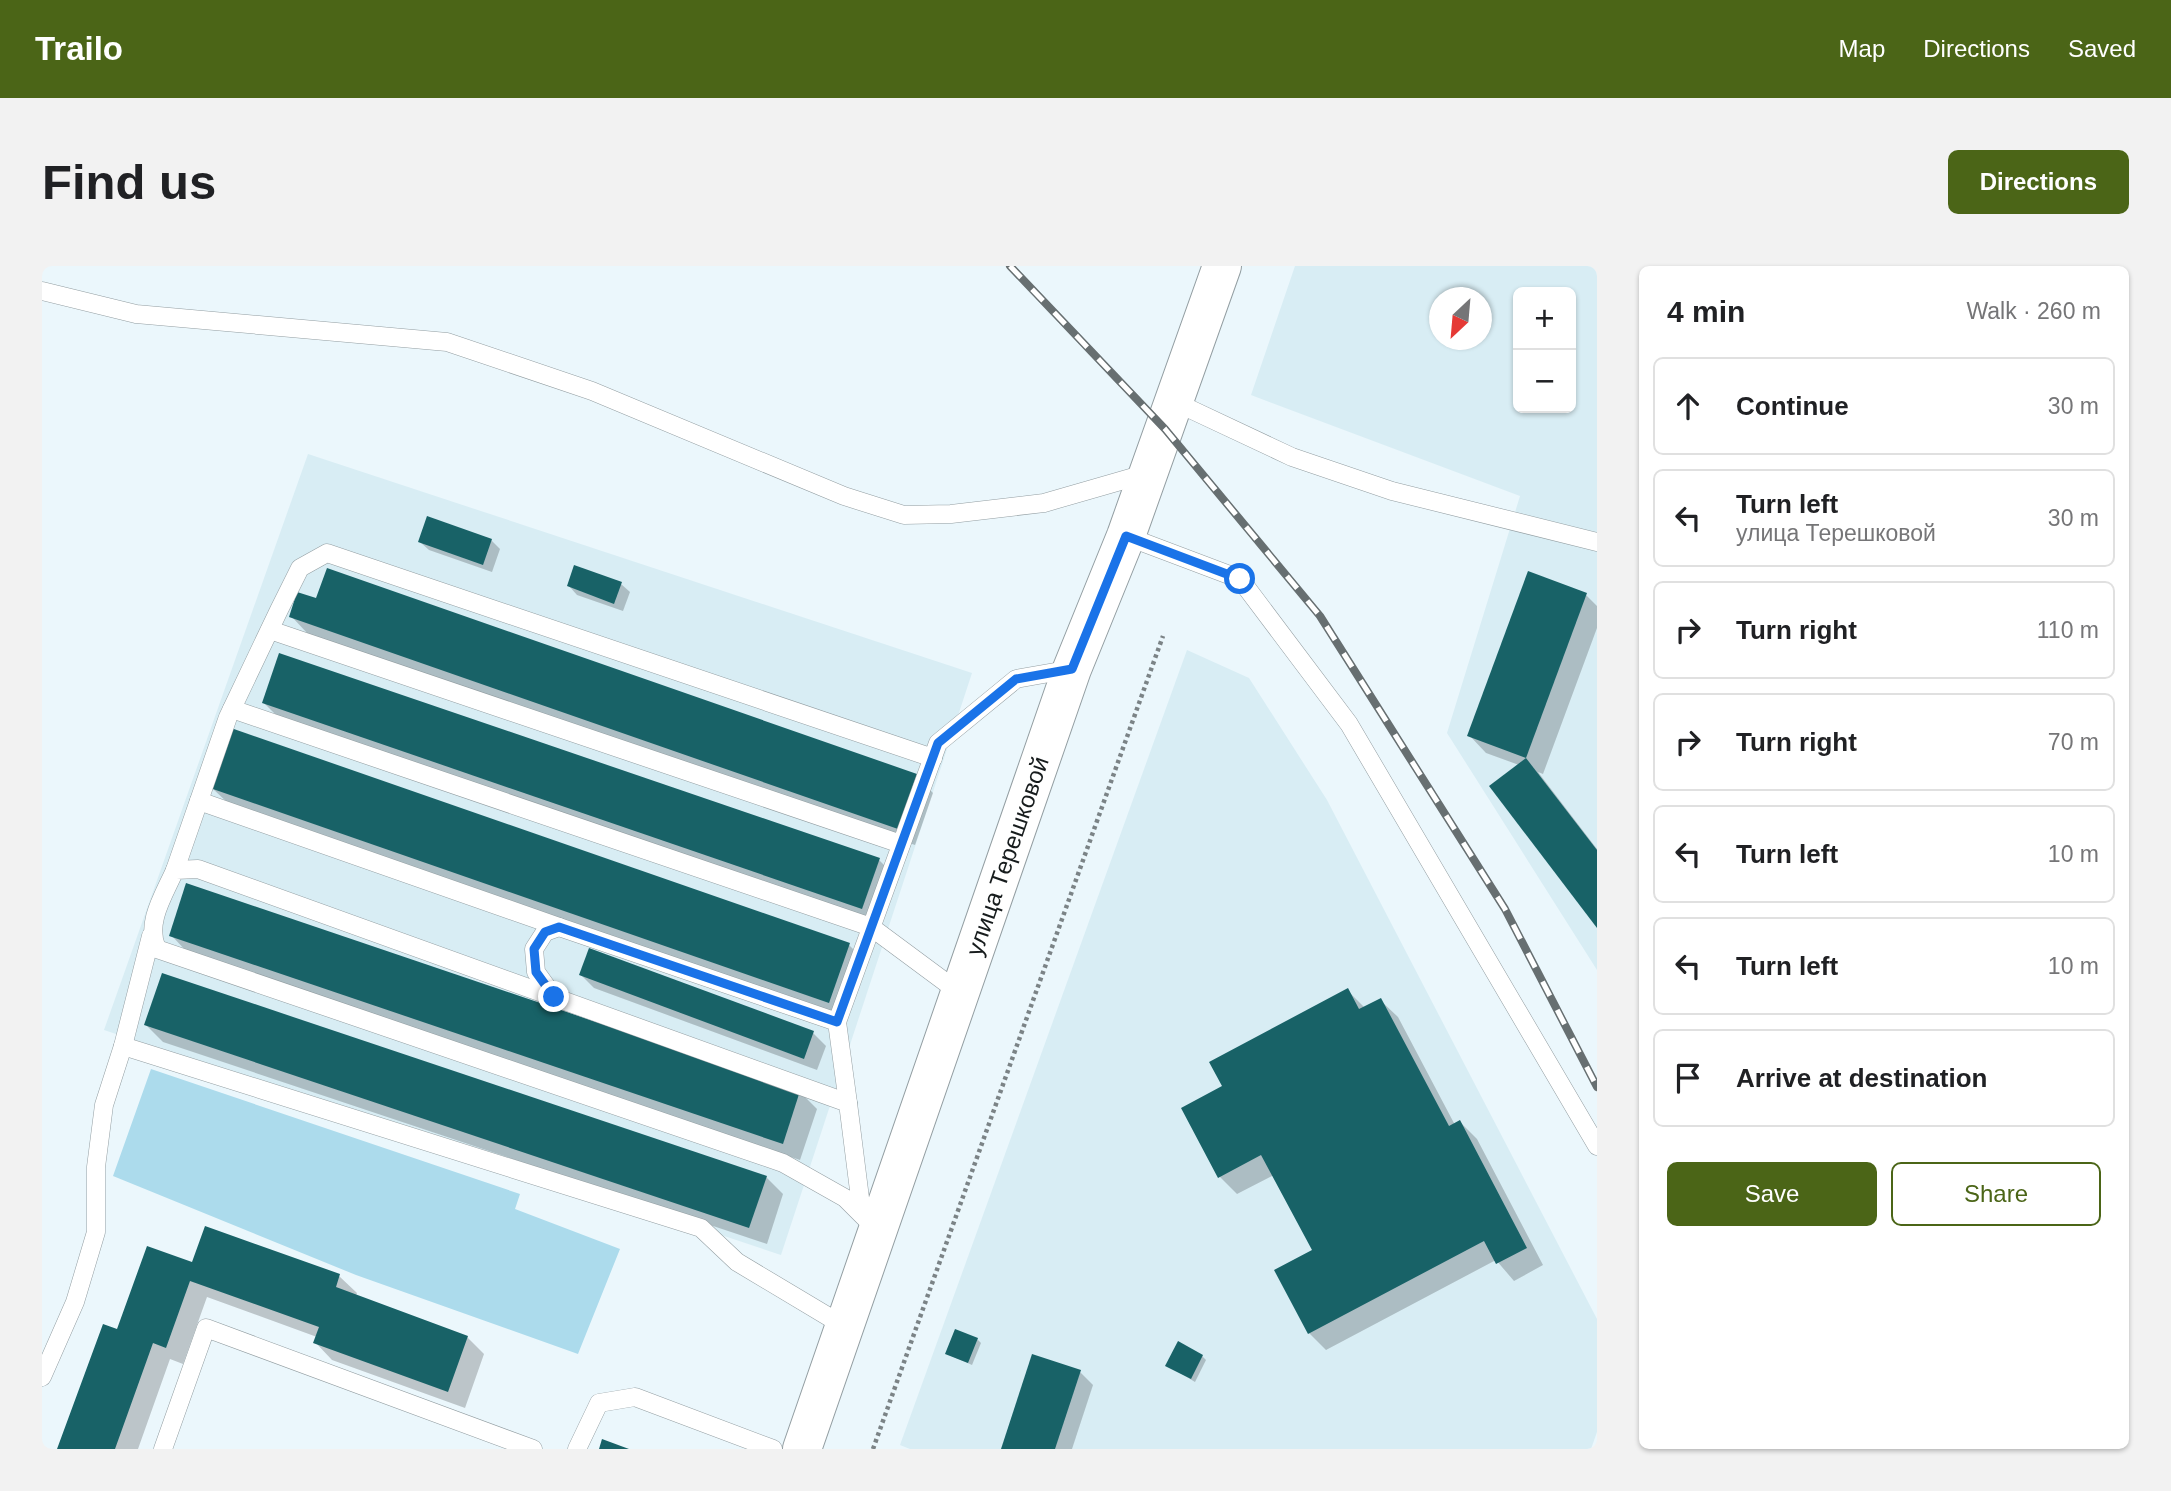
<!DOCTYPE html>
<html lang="en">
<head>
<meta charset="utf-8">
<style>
  :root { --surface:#fff; --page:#f2f2f2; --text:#202124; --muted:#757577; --line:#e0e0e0; --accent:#4b6517 }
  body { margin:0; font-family:Helvetica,sans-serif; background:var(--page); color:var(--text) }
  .controls { position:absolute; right:21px; top:21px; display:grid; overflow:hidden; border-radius:10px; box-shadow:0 2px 5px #0004 }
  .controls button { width:63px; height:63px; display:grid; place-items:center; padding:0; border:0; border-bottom:2px solid var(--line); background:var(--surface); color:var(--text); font:35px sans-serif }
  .compass { position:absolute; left:1387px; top:21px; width:63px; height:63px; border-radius:50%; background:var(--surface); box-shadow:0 2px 5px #0004; rotate:206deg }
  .stop { position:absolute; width:21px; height:21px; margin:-16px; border:5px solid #1a73e8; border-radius:50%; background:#fff }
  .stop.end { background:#1a73e8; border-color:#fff; box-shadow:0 2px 7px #0008 }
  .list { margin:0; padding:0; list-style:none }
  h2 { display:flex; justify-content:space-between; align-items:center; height:91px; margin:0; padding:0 28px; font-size:30px }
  h2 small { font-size:23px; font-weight:400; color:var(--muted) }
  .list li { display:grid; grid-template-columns:46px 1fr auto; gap:21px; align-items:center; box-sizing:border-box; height:98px; margin:0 14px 14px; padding:0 14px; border:2px solid var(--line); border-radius:10px }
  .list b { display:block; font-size:26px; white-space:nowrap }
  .list p { margin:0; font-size:23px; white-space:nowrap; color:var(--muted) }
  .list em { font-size:23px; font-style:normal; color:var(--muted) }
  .actions { display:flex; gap:14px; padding:21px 28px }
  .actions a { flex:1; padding:16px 0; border:2px solid var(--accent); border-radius:10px; text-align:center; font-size:24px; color:var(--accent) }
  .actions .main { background:var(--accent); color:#fff }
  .icon { flex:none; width:38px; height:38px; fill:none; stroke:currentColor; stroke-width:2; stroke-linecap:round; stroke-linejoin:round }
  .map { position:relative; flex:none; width:1555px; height:1183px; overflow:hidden; border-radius:10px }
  header { display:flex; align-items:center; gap:42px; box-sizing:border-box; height:98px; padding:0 35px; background:var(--accent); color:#fff }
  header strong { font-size:33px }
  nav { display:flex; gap:38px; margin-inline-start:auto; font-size:24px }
  .intro { display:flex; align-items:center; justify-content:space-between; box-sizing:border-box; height:168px; padding:0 42px }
  h1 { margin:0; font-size:49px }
  .button { padding:18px 32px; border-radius:10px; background:var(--accent); color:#fff; font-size:24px; font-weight:700 }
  main { display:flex; gap:42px; padding:0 42px }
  aside { flex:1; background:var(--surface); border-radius:10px; box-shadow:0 2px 5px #0004 }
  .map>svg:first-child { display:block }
  .built { fill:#d8edf4; fill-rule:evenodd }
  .green { fill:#acdbec }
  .shadow { fill:#0003 }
  .building { fill:#186267 }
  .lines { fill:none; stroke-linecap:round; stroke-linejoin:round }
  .lane-casing { stroke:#939ea2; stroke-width:19 }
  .secondary-casing { stroke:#939ea2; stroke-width:40 }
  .path { stroke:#7b8386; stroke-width:4.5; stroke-dasharray:3.5 3.5; stroke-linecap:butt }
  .lane { stroke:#fff; stroke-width:18 }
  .secondary { stroke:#fff; stroke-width:38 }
  .rail-casing { stroke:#676f71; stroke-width:8 }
  .rail { stroke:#fff; stroke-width:5; stroke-dasharray:16; stroke-linecap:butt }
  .route { stroke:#1a73e8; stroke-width:9 }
  .labels { text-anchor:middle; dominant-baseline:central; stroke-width:7; stroke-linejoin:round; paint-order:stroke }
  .street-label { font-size:24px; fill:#171c1d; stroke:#fff }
</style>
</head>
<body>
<header>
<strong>Trailo</strong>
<nav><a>Map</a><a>Directions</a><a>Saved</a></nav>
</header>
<div class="intro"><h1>Find us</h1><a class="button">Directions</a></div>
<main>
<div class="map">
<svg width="1555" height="1183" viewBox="0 0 1555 1183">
  <rect width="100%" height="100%" fill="#ebf7fc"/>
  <g class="built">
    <path d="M1253 0H1555V704L1405 467 1478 230 1209 129ZM1476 26H1529V142H1476ZM1398 32H1440V74H1398Z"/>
    <path d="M266 188 930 407 739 989 62 764Z"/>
    <path d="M1145 384 1207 412 1285 534 1555 1053V1166L1549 1183H868L858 1179Z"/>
  </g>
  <path class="green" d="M109 803 478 928 473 943 578 983 536 1088 314 1009 71 910Z"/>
  <g class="shadow">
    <path d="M449 274 458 283 450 306 387 284 378 276Z"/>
    <path d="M579 318 588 326 581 345 535 329 527 320Z"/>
    <path d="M1544 329 1555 340V362L1501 508 1496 506 1555 583V659L1449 521 1477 499 1444 487 1427 469Z"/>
    <path d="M249 350 874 510 891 527 873 579 266 368Z"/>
    <path d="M222 437 837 594 854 611 837 659 239 454Z"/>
    <path d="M170 522 807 679 824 696 805 753 188 539Z"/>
    <path d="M129 669 758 826 775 843 758 894 146 687Z"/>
    <path d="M539 709 771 767 784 780 775 804 552 722Z"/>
    <path d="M1305 724 1323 742 1338 734 1356 751 1413 859 1418 856 1435 873 1501 999 1472 1015 1454 994 1284 1084 1267 1067 1272 985 1232 909 1195 928 1178 911 1182 820Z"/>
    <path d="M104 759 724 911 741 928 725 978 121 776Z"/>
    <path d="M164 962 297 1010 315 1027 314 1030 425 1071 442 1088 423 1142 290 1094 273 1076 275 1071 165 1031 141 1098 128 1093 96 1183H17L76 1066 151 999Z"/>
    <path d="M935 1073 939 1077 930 1099 905 1088Z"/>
    <path d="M1160 1090 1164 1094 1153 1116 1125 1099Z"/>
    <path d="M1038 1106 1051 1119 1030 1183H960Z"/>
  </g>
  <g class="building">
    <path d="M385 250 450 273 441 299 376 276Z"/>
    <path d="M532 299 580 316 572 338 525 320Z"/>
    <path d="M285 302 875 508 856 563 247 351 255 326 274 332Z"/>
    <path d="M1486 305 1545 327 1484 492 1425 470Z"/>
    <path d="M237 387 838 592 820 643 220 437Z"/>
    <path d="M189 462 808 677 787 737 168 522Z"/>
    <path d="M1484 492 1555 584V662L1447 520Z"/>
    <path d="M144 617 758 825 741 878 127 670Z"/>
    <path d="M547 682 772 765 762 793 537 709Z"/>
    <path d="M120 707 725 910 707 962 102 759Z"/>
    <path d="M1306 722 1317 743 1339 732 1407 860 1418 854 1485 982 1454 998 1442 975 1266 1068 1232 1004 1270 984 1219 889 1176 912 1139 842 1180 820 1167 796Z"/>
    <path d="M163 960 298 1008 294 1021 426 1070 406 1126 271 1077 277 1061 148 1015 124 1082 111 1077 73 1183H15L61 1058 75 1063 105 980 150 996Z"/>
    <path d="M913 1063 936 1072 926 1097 903 1088Z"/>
    <path d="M1136 1075 1161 1089 1149 1113 1123 1100Z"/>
    <path d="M990 1088 1039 1104 1013 1183H959Z"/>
    <path d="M560 1173 587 1183H557Z"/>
  </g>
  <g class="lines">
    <g class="lane-casing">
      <g id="lane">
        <path d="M0 25 94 48 405 76 550 125 802 230 862 249 909 248 1002 237 1106 207"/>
        <path d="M1133 136 1250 191 1350 225 1555 276"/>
        <path d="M1084 270 1198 313 1307 458 1555 880"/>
        <path d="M228 364 859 578"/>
        <path d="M190 443 829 661 918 727"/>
        <path d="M157 535 517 661"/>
        <path d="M133 604 186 451 237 344 258 302 285 287 891 492"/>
        <path d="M512 731 494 706 492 683 503 666 517 661 795 756 806 837"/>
        <path d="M795 756 896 477 974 413 1030 403"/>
        <path d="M81 780 659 962 695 996 802 1060"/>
        <path d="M820 948 806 837 156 603 133 604C122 629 103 657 115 683L741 897 803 932 836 965"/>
        <path d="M0 1111 33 1036 54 966V901L62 839 81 780 109 670"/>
        <path d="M121 1183 164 1062 491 1183"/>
        <path d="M535 1183 557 1137 593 1131 731 1183"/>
      </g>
    </g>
    <g class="secondary-casing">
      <path id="secondary" d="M760 1183 1030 403 1084 270 1180 0"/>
    </g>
    <path class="path" d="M831 1183 1121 370"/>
    <use href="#lane" class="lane"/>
    <use href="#secondary" class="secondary"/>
    <g class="rail-casing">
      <path id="rail" d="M968 0 1123 163 1278 350 1463 643 1555 821"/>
    </g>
    <use href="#rail" class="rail"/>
  </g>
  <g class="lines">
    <path class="route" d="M512 731 494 706 492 683 503 666 517 661 795 756 896 477 974 413 1030 403 1084 270 1198 313"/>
  </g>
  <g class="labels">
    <g class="street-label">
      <text transform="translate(965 590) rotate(-71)">улица Терешковой</text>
    </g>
  </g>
</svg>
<div class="controls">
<button>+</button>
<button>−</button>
</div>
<svg class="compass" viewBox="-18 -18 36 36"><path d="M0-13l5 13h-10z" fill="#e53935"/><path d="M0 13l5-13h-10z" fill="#757577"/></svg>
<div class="stop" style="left:1198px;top:313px"></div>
<div class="stop end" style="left:512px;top:731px"></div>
</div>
<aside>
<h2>4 min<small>Walk · 260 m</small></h2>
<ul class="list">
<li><svg class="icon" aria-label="ahead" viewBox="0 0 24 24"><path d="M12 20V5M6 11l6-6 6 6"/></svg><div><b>Continue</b></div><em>30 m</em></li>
<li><svg class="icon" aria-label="left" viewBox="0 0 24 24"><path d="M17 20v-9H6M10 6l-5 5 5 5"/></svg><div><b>Turn left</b><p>улица Терешковой</p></div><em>30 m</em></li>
<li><svg class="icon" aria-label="right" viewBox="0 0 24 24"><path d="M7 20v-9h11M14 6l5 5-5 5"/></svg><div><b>Turn right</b></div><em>110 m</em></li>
<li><svg class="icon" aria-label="right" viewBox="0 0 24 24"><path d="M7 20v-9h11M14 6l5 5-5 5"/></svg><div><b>Turn right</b></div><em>70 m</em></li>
<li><svg class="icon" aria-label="left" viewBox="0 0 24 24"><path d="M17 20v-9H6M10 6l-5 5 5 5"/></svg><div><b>Turn left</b></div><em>10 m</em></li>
<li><svg class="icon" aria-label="left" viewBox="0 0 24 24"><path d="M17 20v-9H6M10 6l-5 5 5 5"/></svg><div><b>Turn left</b></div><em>10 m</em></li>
<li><svg class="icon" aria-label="arrive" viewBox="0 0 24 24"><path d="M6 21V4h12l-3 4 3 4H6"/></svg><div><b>Arrive at destination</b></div></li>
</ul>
<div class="actions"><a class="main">Save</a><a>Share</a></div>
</aside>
</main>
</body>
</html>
